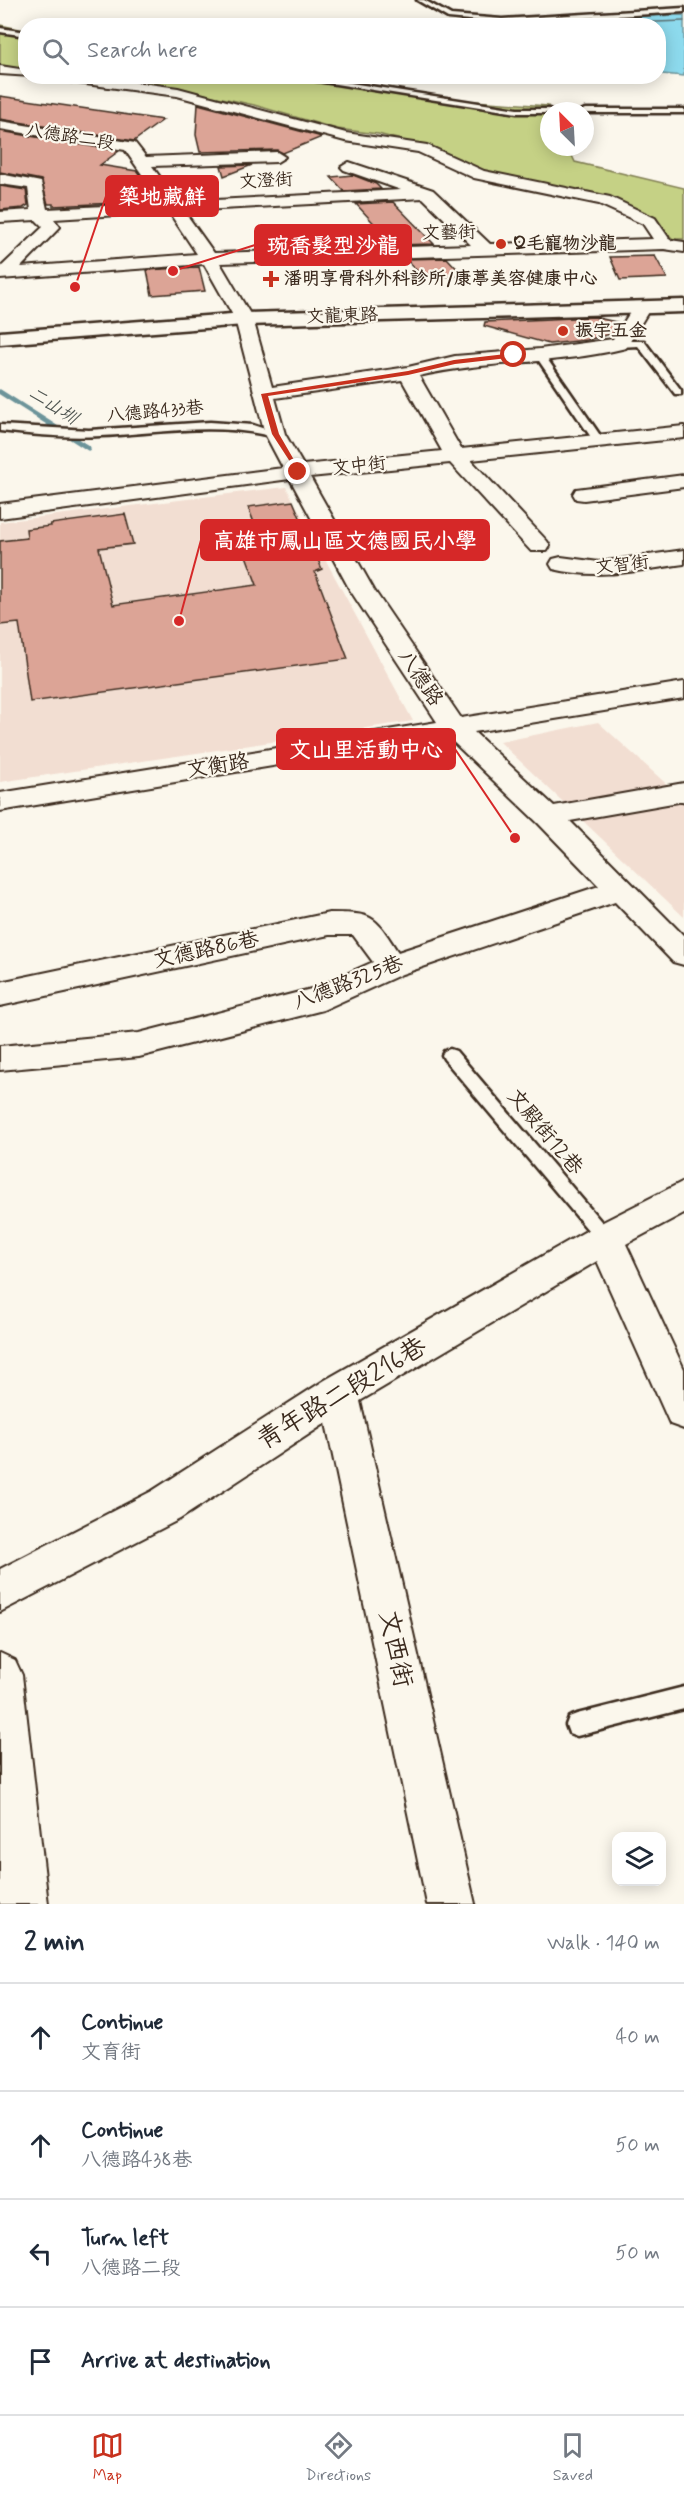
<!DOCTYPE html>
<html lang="en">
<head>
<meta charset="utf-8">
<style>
  :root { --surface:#fff; --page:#f2f2f3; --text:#1f2937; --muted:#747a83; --line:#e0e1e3; --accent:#c8321e }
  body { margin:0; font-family:Mynerve,"LXGW WenKai TC",sans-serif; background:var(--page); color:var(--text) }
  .controls { position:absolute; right:18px; bottom:18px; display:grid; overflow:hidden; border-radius:12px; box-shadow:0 3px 15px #0003 }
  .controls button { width:54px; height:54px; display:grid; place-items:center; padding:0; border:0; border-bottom:2px solid var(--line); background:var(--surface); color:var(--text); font:30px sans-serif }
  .compass { position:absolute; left:540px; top:102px; width:54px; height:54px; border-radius:50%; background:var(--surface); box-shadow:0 3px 15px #0003; rotate:336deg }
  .stop { position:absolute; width:18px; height:18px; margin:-14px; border:4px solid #c8321e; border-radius:50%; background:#fff }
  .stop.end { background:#c8321e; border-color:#fff; box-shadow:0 2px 6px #0008 }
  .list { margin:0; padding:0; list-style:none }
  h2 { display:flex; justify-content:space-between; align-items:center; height:78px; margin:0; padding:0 24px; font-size:26px }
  h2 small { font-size:20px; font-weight:400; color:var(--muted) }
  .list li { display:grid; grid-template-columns:39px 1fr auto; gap:18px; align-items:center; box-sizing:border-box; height:108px; padding:0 24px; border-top:2px solid var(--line) }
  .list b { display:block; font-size:22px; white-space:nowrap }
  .list p { margin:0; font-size:20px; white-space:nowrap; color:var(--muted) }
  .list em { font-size:20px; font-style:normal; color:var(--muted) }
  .icon { flex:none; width:33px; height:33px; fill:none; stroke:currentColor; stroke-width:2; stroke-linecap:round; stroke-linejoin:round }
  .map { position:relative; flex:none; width:684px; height:1904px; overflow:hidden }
  .search { position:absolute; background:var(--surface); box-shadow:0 3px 15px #0003; left:18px; right:18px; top:18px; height:66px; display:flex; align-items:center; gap:15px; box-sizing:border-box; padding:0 21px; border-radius:24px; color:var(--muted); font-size:22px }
  .sheet { height:510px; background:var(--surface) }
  nav { display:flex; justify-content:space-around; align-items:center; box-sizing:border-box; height:84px; border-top:2px solid var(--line); background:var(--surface); font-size:16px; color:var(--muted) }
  nav a { display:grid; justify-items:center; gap:3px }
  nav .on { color:var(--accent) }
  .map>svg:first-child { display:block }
  .built { fill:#f2ded2 }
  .green { fill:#c5d185; stroke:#807e52; stroke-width:1.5 }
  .water { fill:#8ddaed; stroke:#6c949a; stroke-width:1.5 }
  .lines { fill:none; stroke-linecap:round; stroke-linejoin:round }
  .shore { stroke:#5c7071; stroke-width:1.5 }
  .stream { stroke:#6c949a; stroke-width:5 }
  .building { fill:#dca496; stroke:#3b2a1e; stroke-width:1.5 }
  .service-casing { stroke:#3b2a1e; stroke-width:5 }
  .minor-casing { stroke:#3b2a1e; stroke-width:4 }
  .tertiary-casing { stroke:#3b2a1e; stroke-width:5 }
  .service { fill:#fbf7ec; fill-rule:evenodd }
  .minor { fill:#fbf7ec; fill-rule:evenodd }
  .tertiary { fill:#fbf7ec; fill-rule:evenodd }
  .route { fill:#c8321e }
  .poi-dot { fill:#c8321e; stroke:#fbf7ec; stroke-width:2 }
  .labels { text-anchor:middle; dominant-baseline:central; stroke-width:4.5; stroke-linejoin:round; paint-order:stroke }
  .far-street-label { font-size:18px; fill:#3b2a1e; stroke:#fbf7ec }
  .far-poi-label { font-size:18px; font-weight:bold; fill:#3b2a1e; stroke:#fbf7ec; text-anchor:start }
  .far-water-label { font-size:18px; font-style:italic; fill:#505652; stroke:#fbf7ec }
  .street-label { font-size:21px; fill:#3b2a1e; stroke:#fbf7ec }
  .near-street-label { font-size:26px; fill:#3b2a1e; stroke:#fbf7ec }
  .leader { fill:none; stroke:#d62828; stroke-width:2 }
  .callout-dot { fill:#d62828; stroke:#fbf7ec; stroke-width:2 }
  .callout { fill:#d62828; stroke:#d62828; stroke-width:2 }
  .callout-label { font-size:22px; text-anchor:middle; font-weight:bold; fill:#fff }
</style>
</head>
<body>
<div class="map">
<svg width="684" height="1904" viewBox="0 0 684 1904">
  <rect width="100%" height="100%" fill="#fbf7ec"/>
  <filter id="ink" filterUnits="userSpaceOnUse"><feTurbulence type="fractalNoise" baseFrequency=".0167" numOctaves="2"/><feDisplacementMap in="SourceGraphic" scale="12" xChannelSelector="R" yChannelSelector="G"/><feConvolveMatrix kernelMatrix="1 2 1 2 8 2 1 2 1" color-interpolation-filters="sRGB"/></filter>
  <g filter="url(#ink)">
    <g class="built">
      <path d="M286 487 413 721 0 782V522Z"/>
      <path d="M598 722 684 800V917L500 742Z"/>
    </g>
    <g class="green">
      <path d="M0 25 25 30V71L0 68Z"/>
      <path d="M77 77H319L459 100 548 106 550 111 549 147H568L575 162 684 188V239H673L654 220 611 200 488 174 417 144 378 134 337 129 254 105 163 85Z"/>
    </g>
    <path class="water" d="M684 15V76L662 74 659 69 658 26 621 25 614 17Z"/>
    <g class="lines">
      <path class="shore" d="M625 26 628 23 684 21"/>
      <path class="stream" d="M0 392 88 448"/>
    </g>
    <g class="building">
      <path d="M0 96 88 109 163 120 134 141 0 119Z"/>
      <path d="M198 104 322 137 283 153 277 150 200 152 196 135Z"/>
      <path d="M0 131 119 151 100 165 137 171 157 201 53 206V204H48L41 180 0 172Z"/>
      <path d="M252 165 224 176 221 166Z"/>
      <path d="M353 175 376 184 381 189 344 191 331 177Z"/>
      <path d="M0 186 26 190 28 205 23 208 0 210Z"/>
      <path d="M393 202 434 244 394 245 356 204Z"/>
      <path d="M655 256 667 278 620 280 610 257Z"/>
      <path d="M447 258 464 276 423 277 406 259Z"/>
      <path d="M199 267 205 291 152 295 147 270Z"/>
      <path d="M594 317 620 323 614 333 587 340 549 344 484 326 485 322Z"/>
      <path d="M293 501 322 569 315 572 348 659 30 702 19 623 0 625V541L27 538 26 529 51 526 50 524 125 514 133 544 99 548 113 605 257 585 245 553 265 551 248 507Z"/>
    </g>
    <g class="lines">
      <g class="service-casing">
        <g id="service">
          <path d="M417 0H424L451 15 502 19 684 8V12L502 23 448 18Z"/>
          <path d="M0 28 26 32V36L0 32Z"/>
          <path d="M286 76H306L517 109H549L553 111 549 113H517Z"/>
          <path d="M585 109H684V113H585L581 111Z"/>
          <path d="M644 341 681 390V394H675L638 346 619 347 614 344 619 341Z"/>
          <path d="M537 353H543L604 441 603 443H595L535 355Z"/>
          <path d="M210 422 253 425 280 434 275 437C216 422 161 433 101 436 67 438 34 435 0 431V425L89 430Z"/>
          <path d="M450 1049 456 1051 611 1233 614 1238 611 1243 605 1246 599 1243 444 1059 442 1055 444 1051Z"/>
          <path d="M684 1687V1709L577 1736 569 1733 566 1725 569 1717 577 1714Z"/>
        </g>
      </g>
      <g class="minor-casing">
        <g id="minor">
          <path d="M0 66 26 70V76H31L0 74Z"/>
          <path d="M48 76H91L178 88 346 133 427 145 484 171 610 197 655 218 670 240 684 242V252L664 249 220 263 253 319 272 387 408 367 455 356 540 349 613 339 636 303H648L651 307 626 348C558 365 487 360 419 376L461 449 684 426V438L471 460 547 541 550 546 547 551H531L450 463 310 477 374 590 461 718 684 682V698L474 732 554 806 684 783V801L570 821 684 936V965L673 962 615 902 402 974 323 1010 139 1057 0 1070V1046L139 1033 315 988 373 962 353 935H329L0 1006V982L329 913C374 913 374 915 398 952L599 886 538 823 448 737 0 811V793L437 722 350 590 290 479 0 518V504L283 468 265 434 235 319 204 264 0 279V268L43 227 36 220 0 222V212L31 210 28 188 0 184V174L41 182 47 209 162 203 125 150 0 129V121L135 143 146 157 277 152 285 157 277 162 152 166 178 202 401 190 344 170 341 167 349 162 433 190 490 244 653 239 643 224 599 204 474 178 418 152 345 141 177 96 55 80ZM423 198 471 245 214 253 184 211ZM169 212 197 254 21 267 60 227 54 219ZM402 380 442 451 303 465 285 434 275 398Z"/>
          <path d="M684 475V487L584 500 576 499 573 494 576 489 584 488Z"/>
          <path d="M684 550V564C640 570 597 580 553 569L550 564 553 559 561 557 599 562Z"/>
          <path d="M684 1181V1213L626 1244 684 1369V1429L670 1424 597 1261 360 1401 475 1904H427L326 1423 180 1519 0 1612V1569L152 1491 325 1380 593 1227Z"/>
          <path d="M0 1653 15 1660 22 1675 48 1904H0Z"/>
        </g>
      </g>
      <g class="tertiary-casing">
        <path id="tertiary" d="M684 300V312L244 325 0 344V332L244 313Z"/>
      </g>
      <use href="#service" class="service"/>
      <use href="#minor" class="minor"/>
      <use href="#tertiary" class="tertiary"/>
    </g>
  </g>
  <path class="route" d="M514 353 516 357 455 364 408 375 268 396 279 434 301 472 298 474 272 434 261 394 408 371 454 360Z"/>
  <g class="poi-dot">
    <circle cx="501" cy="244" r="6"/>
    <path d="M268 270h6v6h6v6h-6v6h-6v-6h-6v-6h6z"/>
    <circle cx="563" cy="331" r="6"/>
  </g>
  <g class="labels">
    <g class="far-street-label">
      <text transform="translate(70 137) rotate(9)">八德路二段</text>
      <text transform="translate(266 181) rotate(-3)">文澄街</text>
      <text transform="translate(449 233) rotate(-1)">文藝街</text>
      <text transform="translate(342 316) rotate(-2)">文龍東路</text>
      <text transform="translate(155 412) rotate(-5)">八德路433巷</text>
      <text transform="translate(359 466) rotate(-6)">文中街</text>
      <text transform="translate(622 565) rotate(-6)">文智街</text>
    </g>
    <g class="far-poi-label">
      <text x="513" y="244">Q毛寵物沙龍</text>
      <text x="284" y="279">潘明享骨科外科診所/康葶美容健康中心</text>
      <text x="575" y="331">振宇五金</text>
    </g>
    <g class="far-water-label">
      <text transform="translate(53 406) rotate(32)">二山圳</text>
    </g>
    <g class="street-label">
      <text transform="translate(420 678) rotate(56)">八德路</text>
      <text transform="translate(218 766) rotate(-9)">文衡路</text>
      <text transform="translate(206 950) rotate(-12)">文德路86巷</text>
      <text transform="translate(348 983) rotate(-21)">八德路325巷</text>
      <text transform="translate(545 1132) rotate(50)">文殿街12巷</text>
    </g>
    <g class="near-street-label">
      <text transform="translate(342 1394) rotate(-31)">青年路二段216巷</text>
      <text transform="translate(395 1649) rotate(78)">文西街</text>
    </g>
  </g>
  <path class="leader" d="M75 287L106 196M173 271L255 245M179 621L201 540M515 838L455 749"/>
  <g class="callout-dot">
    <circle cx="75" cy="287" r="6"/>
    <circle cx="173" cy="271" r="6"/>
    <circle cx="179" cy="621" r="6"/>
    <circle cx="515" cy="838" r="6"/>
  </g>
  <g class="callout">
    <rect x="106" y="176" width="112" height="40" rx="6"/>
    <rect x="255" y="225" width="156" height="40" rx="6"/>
    <rect x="201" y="520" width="288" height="40" rx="6"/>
    <rect x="277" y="729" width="178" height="40" rx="6"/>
  </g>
  <g class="callout-label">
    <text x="162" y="204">築地藏鮮</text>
    <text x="333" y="253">琬喬髮型沙龍</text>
    <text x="345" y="548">高雄市鳳山區文德國民小學</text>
    <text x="366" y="757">文山里活動中心</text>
  </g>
</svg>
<div class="controls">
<button><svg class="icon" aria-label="layers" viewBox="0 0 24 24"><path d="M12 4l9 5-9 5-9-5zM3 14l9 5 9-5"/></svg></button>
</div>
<svg class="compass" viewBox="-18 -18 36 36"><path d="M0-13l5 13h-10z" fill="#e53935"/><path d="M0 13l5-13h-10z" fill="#747a83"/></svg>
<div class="stop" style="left:514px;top:355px"></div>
<div class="stop end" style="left:298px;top:472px"></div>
<div class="search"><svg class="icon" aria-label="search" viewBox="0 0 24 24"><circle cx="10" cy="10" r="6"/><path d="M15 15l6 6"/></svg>Search here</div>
</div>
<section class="sheet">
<h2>2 min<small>Walk · 140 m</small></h2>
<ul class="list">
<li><svg class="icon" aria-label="ahead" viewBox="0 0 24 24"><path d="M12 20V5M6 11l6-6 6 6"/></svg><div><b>Continue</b><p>文育街</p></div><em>40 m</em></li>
<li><svg class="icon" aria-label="ahead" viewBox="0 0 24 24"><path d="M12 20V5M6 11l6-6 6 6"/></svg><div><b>Continue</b><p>八德路438巷</p></div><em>50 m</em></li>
<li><svg class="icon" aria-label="left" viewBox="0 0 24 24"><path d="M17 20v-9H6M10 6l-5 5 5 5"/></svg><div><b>Turn left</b><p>八德路二段</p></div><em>50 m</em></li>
<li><svg class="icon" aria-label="arrive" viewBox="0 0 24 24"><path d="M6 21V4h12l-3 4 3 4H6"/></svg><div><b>Arrive at destination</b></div></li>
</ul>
</section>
<nav>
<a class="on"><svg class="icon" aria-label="map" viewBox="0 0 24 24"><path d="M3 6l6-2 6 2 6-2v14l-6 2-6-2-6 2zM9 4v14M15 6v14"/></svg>Map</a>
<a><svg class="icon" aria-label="directions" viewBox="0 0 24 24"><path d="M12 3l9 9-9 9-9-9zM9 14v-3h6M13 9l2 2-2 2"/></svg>Directions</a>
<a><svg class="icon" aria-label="saved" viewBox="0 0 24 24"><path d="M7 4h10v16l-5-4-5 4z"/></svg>Saved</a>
</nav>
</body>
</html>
